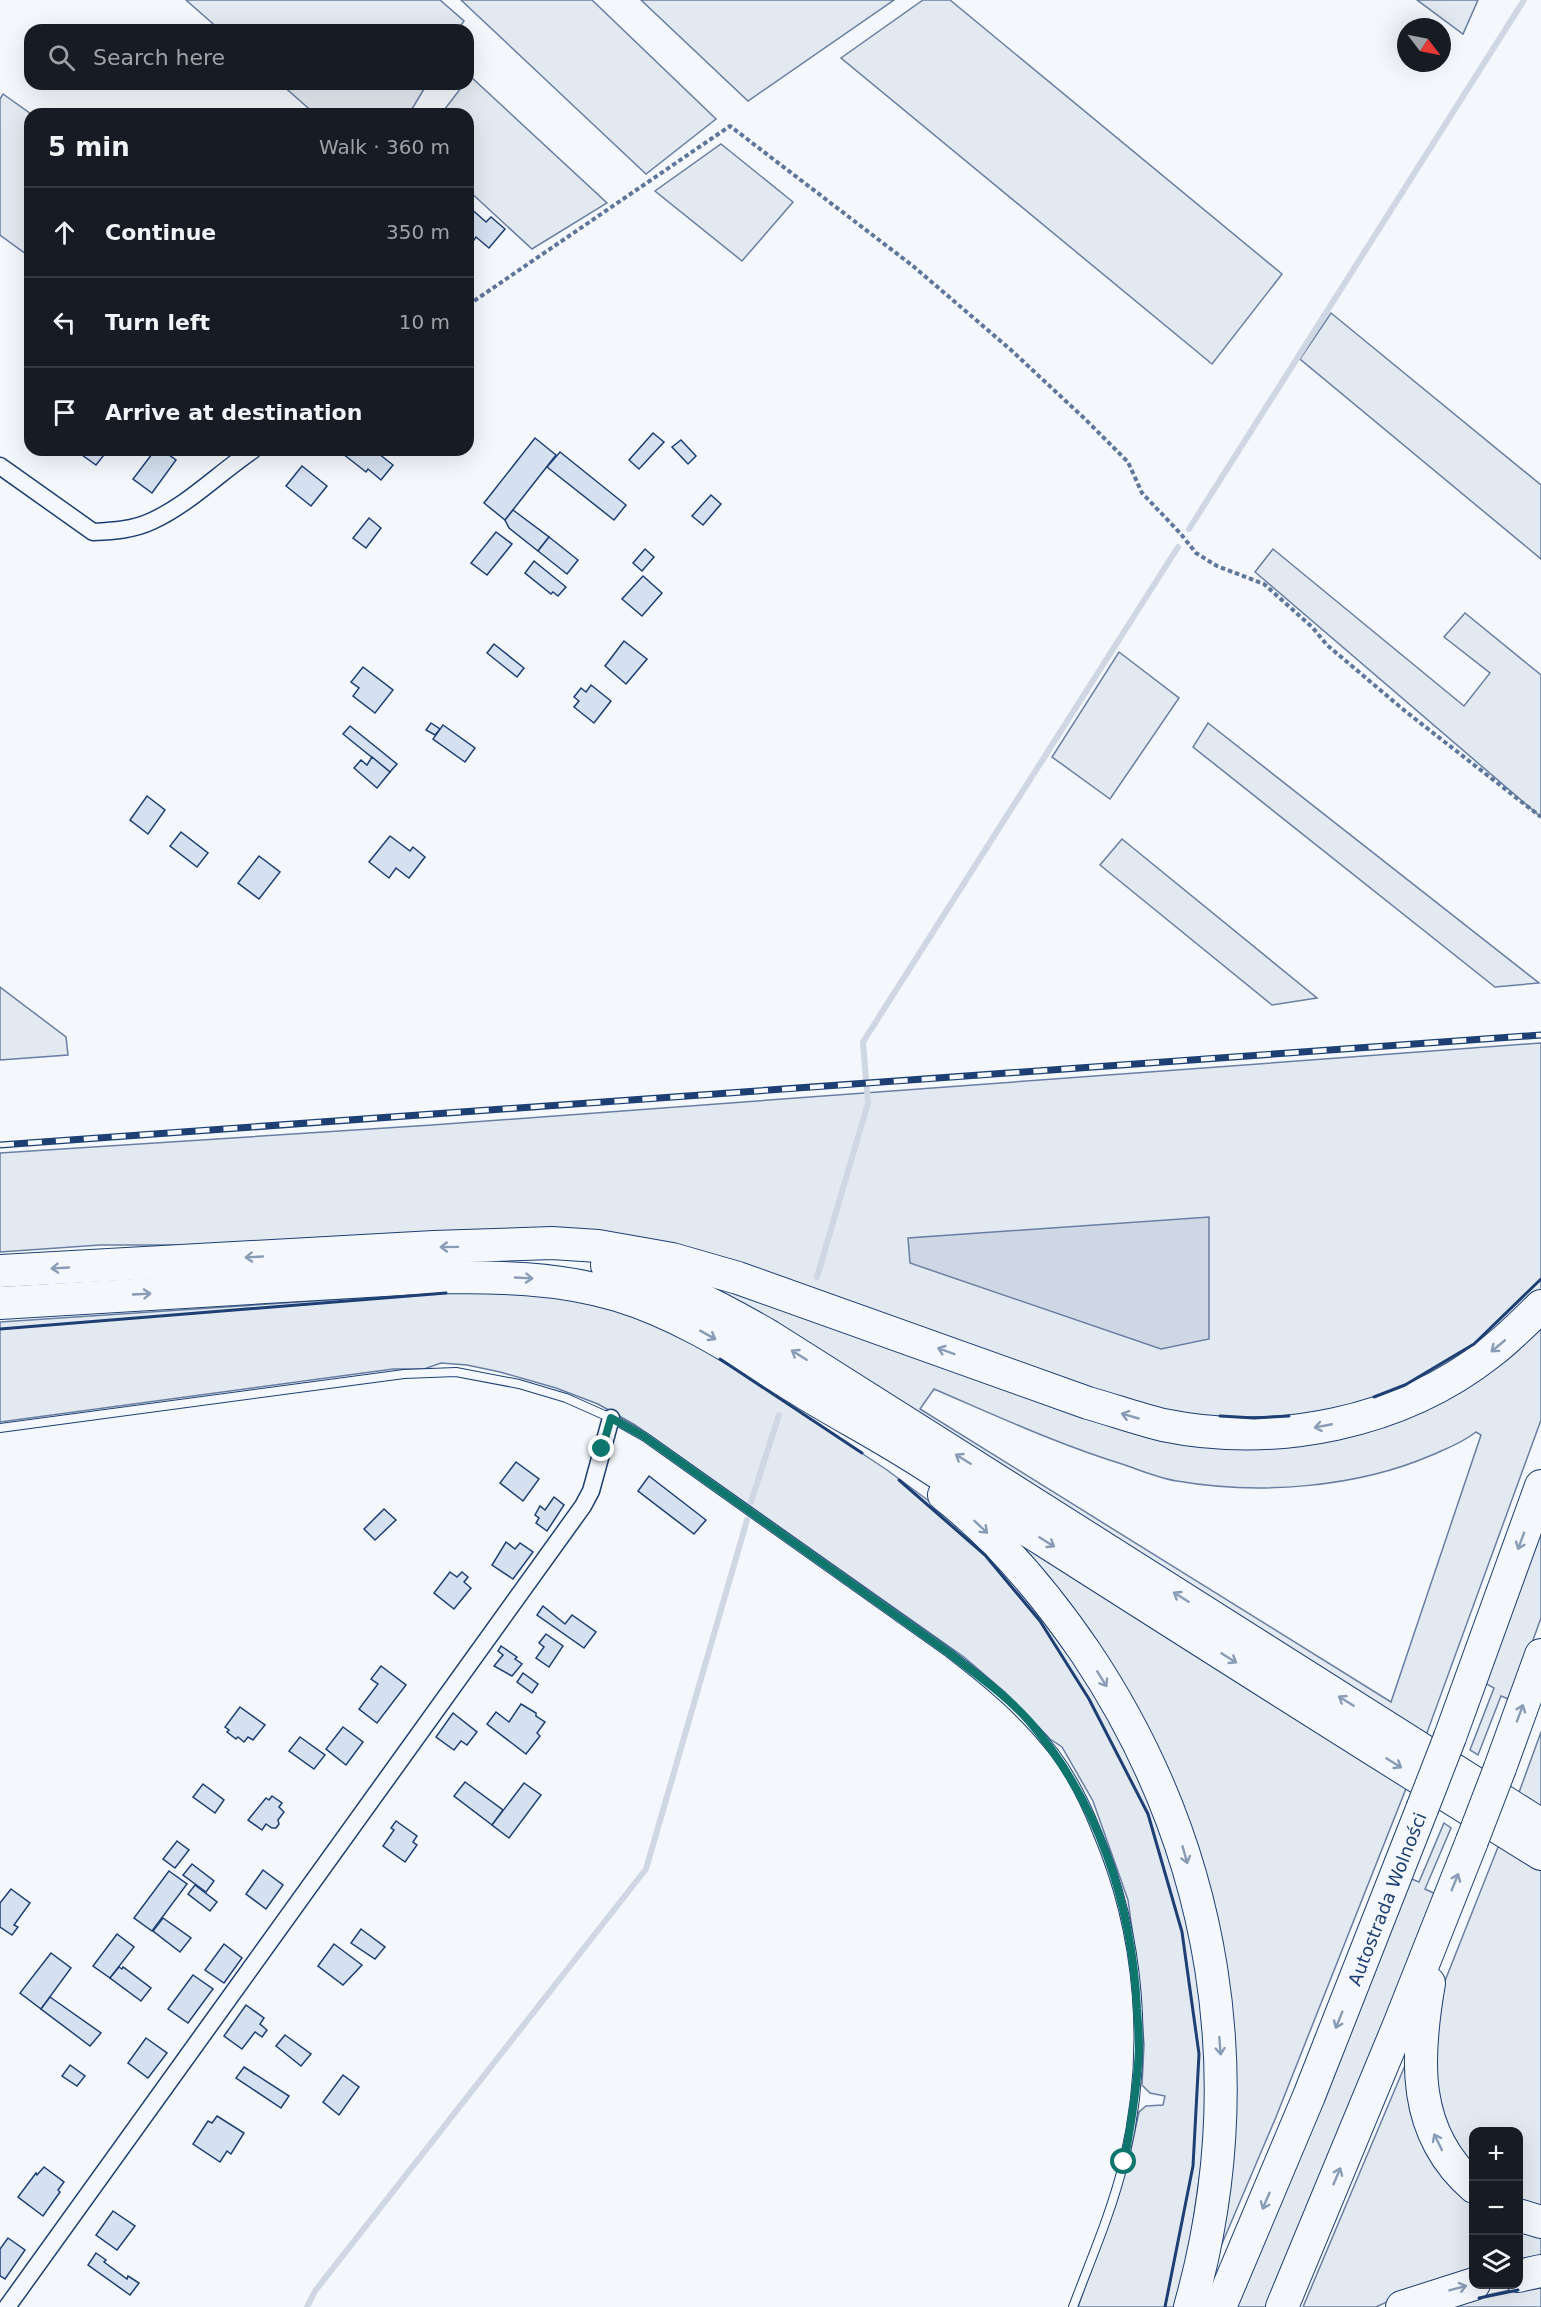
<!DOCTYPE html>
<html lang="en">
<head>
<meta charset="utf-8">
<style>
  :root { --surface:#171b24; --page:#242831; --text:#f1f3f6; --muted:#9ea1a6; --line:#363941 }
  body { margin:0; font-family:"DejaVu Sans",sans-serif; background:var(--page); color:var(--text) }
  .controls { position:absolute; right:18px; bottom:18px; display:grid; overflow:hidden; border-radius:12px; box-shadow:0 6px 24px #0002 }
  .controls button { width:54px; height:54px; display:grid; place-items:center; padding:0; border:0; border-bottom:2px solid var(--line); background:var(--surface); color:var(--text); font:30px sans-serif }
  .compass { position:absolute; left:1397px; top:18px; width:54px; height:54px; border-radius:50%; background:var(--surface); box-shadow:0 6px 24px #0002; rotate:122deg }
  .stop { position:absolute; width:18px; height:18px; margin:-14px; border:4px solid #0f766e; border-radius:50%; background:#fff }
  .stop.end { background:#0f766e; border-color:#fff; box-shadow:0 2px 6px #0008 }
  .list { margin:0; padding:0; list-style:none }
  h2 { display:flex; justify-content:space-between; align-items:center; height:78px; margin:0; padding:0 24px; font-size:26px }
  h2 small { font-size:20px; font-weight:400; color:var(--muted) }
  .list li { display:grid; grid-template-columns:39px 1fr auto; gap:18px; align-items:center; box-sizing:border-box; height:90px; padding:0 24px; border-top:2px solid var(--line) }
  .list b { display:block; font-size:22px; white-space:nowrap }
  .list em { font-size:20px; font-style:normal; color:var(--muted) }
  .icon { flex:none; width:33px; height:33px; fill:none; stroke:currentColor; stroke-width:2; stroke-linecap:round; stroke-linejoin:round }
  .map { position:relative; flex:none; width:1541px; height:2307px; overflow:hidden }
  .search { position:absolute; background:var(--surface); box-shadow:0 6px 24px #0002; left:24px; top:24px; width:450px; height:66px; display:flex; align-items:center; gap:15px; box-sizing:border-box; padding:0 21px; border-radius:18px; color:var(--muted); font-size:22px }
  .panel { position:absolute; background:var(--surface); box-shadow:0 6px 24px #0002; left:24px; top:108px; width:450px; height:348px; border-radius:18px }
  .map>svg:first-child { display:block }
  .green { fill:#e3e9f0; stroke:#687fa3; stroke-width:1.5; fill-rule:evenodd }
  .water { fill:#cfd7e4; stroke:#687fa3; stroke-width:1.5 }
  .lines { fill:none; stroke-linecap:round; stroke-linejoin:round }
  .stream { stroke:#cfd7e4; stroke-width:6 }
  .building { fill:#d5e0f0; stroke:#1d3f73; stroke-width:1.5 }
  .lane-casing { stroke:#1d3f73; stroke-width:10 }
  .street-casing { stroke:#1d3f73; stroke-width:19 }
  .highway-casing { stroke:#1d3f73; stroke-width:34 }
  .path { stroke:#5e769c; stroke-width:4; stroke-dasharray:4.5 3; stroke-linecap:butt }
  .lane { stroke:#f4f7fb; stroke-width:8 }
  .street { stroke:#f4f7fb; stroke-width:16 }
  .highway { stroke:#f4f7fb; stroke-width:32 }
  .rail-casing { stroke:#1d3f73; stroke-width:7 }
  .rail { stroke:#f4f7fb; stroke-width:4.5; stroke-dasharray:14; stroke-linecap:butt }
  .highway-bridge-casing { stroke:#1d3f73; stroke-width:34; stroke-linecap:butt }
  .highway-bridge { stroke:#f4f7fb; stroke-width:32 }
  .wall { stroke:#1d3f73; stroke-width:3 }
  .oneway { stroke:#889bb7 }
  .route { stroke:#0f766e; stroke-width:8 }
  .labels { text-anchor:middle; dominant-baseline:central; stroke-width:4.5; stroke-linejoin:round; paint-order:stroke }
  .street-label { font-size:18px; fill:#1d3f73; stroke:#f4f7fb }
</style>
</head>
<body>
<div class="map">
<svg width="1541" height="2307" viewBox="0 0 1541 2307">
  <rect width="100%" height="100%" fill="#f4f7fb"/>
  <g class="green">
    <path d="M186 0H440L464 21 458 30H220Z"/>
    <path d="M461 0H592L716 119 646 174Z"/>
    <path d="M641 0H894L748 101Z"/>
    <path d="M923 0H950L1282 274 1212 364 841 58Z"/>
    <path d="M1417 0H1478L1463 34Z"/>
    <path d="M470 76 607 203 532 249 468 190V114H441L464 84H468Z"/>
    <path d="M281 84H427L409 114H315Z"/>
    <path d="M3 94 31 114 30 257 0 235V99Z"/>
    <path d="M721 144 793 202 742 261 655 191Z"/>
    <path d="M1331 313 1541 485V559L1300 359Z"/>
    <path d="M1273 549 1464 706 1490 673 1444 637 1465 613 1541 675V817L1255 572Z"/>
    <path d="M1119 652 1179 698 1110 799 1052 757Z"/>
    <path d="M1208 723 1539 983 1495 987 1193 747Z"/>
    <path d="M1122 839 1317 998 1272 1005 1100 865Z"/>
    <path d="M0 987 66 1037 68 1055 0 1060Z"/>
    <path d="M1541 1043V1290L1528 1305 1452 1366 1337 1414 1252 1423 1136 1407 726 1263 275 1245H100L0 1252V1153L432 1125Z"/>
    <path d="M649 1263 1139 1431 1318 1439 1541 1324V1420L1424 1741ZM934 1389C997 1416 1059 1445 1125 1465 1142 1471 1159 1478 1177 1481 1258 1495 1356 1488 1432 1455 1448 1448 1462 1443 1476 1432L1481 1435 1391 1702 920 1409Z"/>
    <path d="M449 1292H537L599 1304 649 1322 699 1345 887 1470 952 1518 993 1557 1084 1671 1158 1806 1197 1939 1212 2088 1181 2307H1078L1127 2167 1139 2112 1146 2106 1163 2105 1165 2096 1150 2093 1142 2085 1144 2045 1139 1980 1128 1900 1093 1801 1062 1747 1050 1739 1006 1693 964 1657 635 1425 598 1404 556 1388 500 1372 467 1365 441 1363 424 1369H393L0 1422V1322Z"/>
    <path d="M977 1507 1409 1781 1276 2117 1210 2272 1222 2207 1180 1813Z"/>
    <path d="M1541 1522V1618L1511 1700 1501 1696 1478 1755 1470 1750 1494 1688 1483 1682Z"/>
    <path d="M1541 1732V1814L1517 1798Z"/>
    <path d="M1444 1823 1451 1828 1425 1889 1438 1895 1268 2307H1232L1407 1877 1419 1882Z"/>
    <path d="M1500 1842 1541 1867V2214L1519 2206 1518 2132H1474L1473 2177 1457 2160 1429 2082 1441 1991Z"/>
    <path d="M1409 2056 1455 2186 1473 2202V2273L1419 2287 1376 2307H1303Z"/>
    <path d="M1518 2226 1541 2233V2261L1519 2265Z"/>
    <path d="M1541 2283V2307H1434Z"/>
  </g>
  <path class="water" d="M1209 1217V1339L1161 1349 910 1263 908 1238Z"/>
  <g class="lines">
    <g class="stream">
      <path d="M1189 529 1524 0"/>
      <path d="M817 1277 868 1103 863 1042 1178 547"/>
      <path d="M751 1502 779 1415"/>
      <path d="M307 2307 315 2291 646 1869 747 1520"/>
    </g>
  </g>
  <g class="building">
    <path d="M468 206 486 222 491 217 505 229 489 248 476 237 474 240 468 235Z"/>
    <path d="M653 433 664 442 639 469 629 460Z"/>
    <path d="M535 438 556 455 505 520 484 503Z"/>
    <path d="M681 440 696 456 688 464 672 447Z"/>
    <path d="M75 450H97L104 455 96 465Z"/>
    <path d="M155 450H162L176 460 152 493 133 479Z"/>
    <path d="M347 450H374L393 465 381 480 368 469 366 472 343 454Z"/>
    <path d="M560 452 626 505 614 520 547 467Z"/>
    <path d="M302 466 327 486 311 506 286 486Z"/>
    <path d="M711 495 721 504 703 525 692 516Z"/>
    <path d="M513 510 549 537 538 551 509 528 505 520Z"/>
    <path d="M369 518 381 528 366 548 353 538Z"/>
    <path d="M496 532 512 544 487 575 471 563Z"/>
    <path d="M549 537 578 560 567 574 538 551Z"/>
    <path d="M645 549 654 557 642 571 633 563Z"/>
    <path d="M534 561 566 587 558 596 553 592 551 594 525 573Z"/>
    <path d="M643 576 662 593 642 616 622 599Z"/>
    <path d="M624 641 647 659 626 684 605 666Z"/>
    <path d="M494 644 524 668 517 677 487 653Z"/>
    <path d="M363 667 393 690 375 713 353 696 359 688 351 682Z"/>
    <path d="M591 685 611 701 594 723 574 707 579 701 574 697 581 688 586 692Z"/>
    <path d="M431 723 440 729 435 735 426 730Z"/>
    <path d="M443 725 475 748 465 762 433 739Z"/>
    <path d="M350 726 397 764 390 772 343 734Z"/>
    <path d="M372 757 390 772 377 788 354 768 361 760 367 765Z"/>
    <path d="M147 796 165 810 148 834 130 820Z"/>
    <path d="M181 832 208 853 197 867 170 846Z"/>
    <path d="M390 836 410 851 413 847 425 857 409 878 396 868 389 878 369 862Z"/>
    <path d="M259 856 280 872 259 899 238 883Z"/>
    <path d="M516 1462 539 1479 523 1501 500 1483Z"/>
    <path d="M649 1476 706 1520 694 1534 638 1491Z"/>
    <path d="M554 1497 564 1505 547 1531 536 1523 539 1518 535 1515 540 1506 545 1510Z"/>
    <path d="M384 1509 396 1520 375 1540 364 1529Z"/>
    <path d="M506 1542 515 1549 520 1543 533 1552 513 1579 492 1565Z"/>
    <path d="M450 1572 457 1577 462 1572 468 1577 464 1582 471 1588 454 1609 434 1593Z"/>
    <path d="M543 1606 565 1624 572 1615 596 1632 584 1648 537 1615Z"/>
    <path d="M546 1634 563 1646 549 1667 536 1658 544 1647 539 1643Z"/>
    <path d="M501 1646 517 1657 515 1659 522 1664 512 1676 494 1666 503 1655 498 1651Z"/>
    <path d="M381 1666 406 1685 377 1723 359 1709 378 1684 371 1679Z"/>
    <path d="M523 1673 538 1684 532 1693 517 1682Z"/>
    <path d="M521 1704 536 1713V1716L545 1722 537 1733 540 1736 526 1754 487 1724 496 1712 509 1722Z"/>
    <path d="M240 1707 265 1725 253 1740 248 1737 244 1742 238 1737 236 1739 227 1732 229 1730 225 1727Z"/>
    <path d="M453 1713 477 1732 467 1745 461 1741 454 1750 436 1737Z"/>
    <path d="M343 1727 363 1742 346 1765 326 1749Z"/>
    <path d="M300 1737 325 1755 314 1769 289 1751Z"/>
    <path d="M465 1782 503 1810 492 1825 454 1796Z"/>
    <path d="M524 1783 541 1795 509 1838 492 1825Z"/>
    <path d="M203 1784 224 1800 215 1813 193 1797Z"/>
    <path d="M272 1796 282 1803 279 1807 284 1812 278 1820 279 1824 276 1828H272L266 1824 262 1830 248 1820 266 1798 269 1800Z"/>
    <path d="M396 1821 417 1836 413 1842 417 1845 405 1862 383 1846 394 1830 391 1828Z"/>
    <path d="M177 1841 189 1850 175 1868 163 1859Z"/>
    <path d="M192 1864 214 1881 206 1892 183 1875Z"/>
    <path d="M263 1870 283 1885 266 1909 246 1894Z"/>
    <path d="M169 1871 187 1884 152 1931 134 1918Z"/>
    <path d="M195 1885 217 1902 210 1911 188 1894Z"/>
    <path d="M11 1889 30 1903 14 1925 18 1927 12 1935 0 1927V1903Z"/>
    <path d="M163 1918 191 1938 180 1952 153 1931Z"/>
    <path d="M361 1929 385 1947 375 1959 351 1943Z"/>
    <path d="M117 1934 134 1947 110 1978 93 1966Z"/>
    <path d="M224 1944 242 1958 224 1983 205 1970Z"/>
    <path d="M334 1944 362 1965 343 1985 318 1966Z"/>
    <path d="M51 1953 71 1968 41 2009 20 1993Z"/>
    <path d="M119 1967 122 1969 123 1967 151 1988 141 2001 110 1978Z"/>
    <path d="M193 1975 213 1989 188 2023 168 2009Z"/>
    <path d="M50 1997 101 2033 90 2046 41 2009Z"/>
    <path d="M246 2005 264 2018 260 2024 267 2030 262 2037 255 2032 242 2049 224 2036Z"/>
    <path d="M285 2035 311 2054 301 2066 276 2046Z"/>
    <path d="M146 2038 167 2053 148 2078 128 2063Z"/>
    <path d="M70 2065 85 2076 77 2086 62 2076Z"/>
    <path d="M244 2067 289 2096 281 2108 236 2078Z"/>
    <path d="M343 2075 359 2087 339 2115 323 2102Z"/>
    <path d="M217 2116 244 2133 231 2154 227 2151 220 2162 193 2144 208 2121 212 2123Z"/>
    <path d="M44 2167 64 2182 58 2190 60 2192 43 2216 18 2197 36 2173 37 2175Z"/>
    <path d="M113 2211 135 2226 117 2250 96 2235Z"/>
    <path d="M8 2238 25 2250 5 2279 0 2276V2249Z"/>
    <path d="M96 2253 106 2260 104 2262 127 2279 128 2276 139 2283 130 2295 88 2265Z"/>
  </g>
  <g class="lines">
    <g class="lane-casing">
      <path id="lane" d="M0 1428 404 1374 456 1372 519 1384 566 1398 611 1418 645 1437 949 1653C988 1683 1024 1713 1054 1752 1073 1777 1086 1804 1097 1832 1141 1935 1150 2052 1124 2161 1112 2211 1091 2259 1073 2307"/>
    </g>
    <g class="street-casing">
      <g id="street">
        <path d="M0 466 93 532C113 531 133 530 152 521 189 504 219 473 253 450"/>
        <path d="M7 2307 583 1506 591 1491 611 1418"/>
      </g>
    </g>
    <g class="highway-casing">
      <g id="highway">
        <path d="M607 1265C666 1279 717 1306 769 1336L1541 1825"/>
        <path d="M0 1271 434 1247 552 1243 598 1246 672 1259 738 1278 1088 1403C1113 1410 1138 1419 1163 1425 1275 1448 1400 1424 1491 1352 1509 1338 1525 1322 1541 1306"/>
        <path d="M0 1303 435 1277C497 1277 557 1277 617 1295 687 1316 747 1358 808 1395 841 1415 875 1433 907 1453 929 1466 950 1481 971 1494 1161 1615 1350 1736 1541 1854"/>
        <path d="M944 1495C999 1538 1047 1596 1086 1653 1217 1849 1254 2080 1190 2307"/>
        <path d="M1450 1737 1541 1486"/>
        <path d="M1500 1768 1541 1655"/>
        <path d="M1429 1983C1416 2058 1411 2132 1474 2187"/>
        <path d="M1518 2215 1541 2222"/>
        <path d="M1518 2276 1541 2271"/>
        <path id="s1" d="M1220 2307 1309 2096 1422 1809"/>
        <path d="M1282 2307 1399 2025 1472 1841"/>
        <path d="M1402 2307 1474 2284"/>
      </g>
    </g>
    <path class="path" d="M468 305 730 126 913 266 1011 350 1085 419 1128 462 1142 493 1180 533 1196 553 1217 566 1264 584 1313 628 1327 645 1405 711 1541 817"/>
    <use href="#lane" class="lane"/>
    <use href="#street" class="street"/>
    <use href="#highway" class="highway"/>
    <g class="rail-casing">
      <path id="rail" d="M0 1145 1541 1035"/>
    </g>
    <use href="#rail" class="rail"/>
    <g class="highway-bridge-casing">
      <g id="highway-bridge">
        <path d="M1422 1809 1450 1737"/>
        <path d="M1472 1841 1500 1768"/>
      </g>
    </g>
    <use href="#highway-bridge" class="highway-bridge"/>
    <g class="wall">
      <path d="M0 1329 446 1293"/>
      <path d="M720 1359 862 1453"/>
      <path d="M1374 1397 1405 1385 1474 1344 1541 1279"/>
      <path d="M1220 1416 1254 1418 1289 1416"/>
      <path d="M899 1480 985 1555 1040 1621 1089 1699 1148 1814 1182 1932 1199 2054 1193 2166 1165 2307"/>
      <path d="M1479 2298 1518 2290"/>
    </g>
  </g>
  <defs><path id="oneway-shaft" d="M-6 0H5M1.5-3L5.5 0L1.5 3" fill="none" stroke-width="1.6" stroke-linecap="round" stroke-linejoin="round" transform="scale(1.5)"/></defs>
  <g class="oneway">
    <use href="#oneway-shaft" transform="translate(449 1247) rotate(179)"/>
    <use href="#oneway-shaft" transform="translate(254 1257) rotate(177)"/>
    <use href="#oneway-shaft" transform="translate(60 1268) rotate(177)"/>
    <use href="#oneway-shaft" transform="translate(524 1278) rotate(3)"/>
    <use href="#oneway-shaft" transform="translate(142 1294) rotate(-3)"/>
    <use href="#oneway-shaft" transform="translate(708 1335) rotate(29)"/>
    <use href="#oneway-shaft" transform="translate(1498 1346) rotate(140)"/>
    <use href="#oneway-shaft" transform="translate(946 1351) rotate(-160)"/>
    <use href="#oneway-shaft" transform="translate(799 1355) rotate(-148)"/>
    <use href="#oneway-shaft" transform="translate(1130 1416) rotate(-164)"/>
    <use href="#oneway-shaft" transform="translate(1323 1426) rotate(169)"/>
    <use href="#oneway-shaft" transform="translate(963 1459) rotate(-148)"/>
    <use href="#oneway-shaft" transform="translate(981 1527) rotate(43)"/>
    <use href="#oneway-shaft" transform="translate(1521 1541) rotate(110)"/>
    <use href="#oneway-shaft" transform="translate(1047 1542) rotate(32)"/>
    <use href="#oneway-shaft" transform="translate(1181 1597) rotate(-148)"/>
    <use href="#oneway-shaft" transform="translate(1229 1658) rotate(32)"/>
    <use href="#oneway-shaft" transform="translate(1102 1679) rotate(58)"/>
    <use href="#oneway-shaft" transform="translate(1346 1701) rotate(-148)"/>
    <use href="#oneway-shaft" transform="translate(1520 1713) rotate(-70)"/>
    <use href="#oneway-shaft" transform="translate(1394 1763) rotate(32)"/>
    <use href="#oneway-shaft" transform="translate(1185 1855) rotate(74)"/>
    <use href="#oneway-shaft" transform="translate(1455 1882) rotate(-68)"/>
    <use href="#oneway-shaft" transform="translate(1339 2020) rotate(112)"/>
    <use href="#oneway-shaft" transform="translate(1220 2046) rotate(86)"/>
    <use href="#oneway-shaft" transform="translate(1438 2142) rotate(-116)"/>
    <use href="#oneway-shaft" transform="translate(1337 2176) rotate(-67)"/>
    <use href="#oneway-shaft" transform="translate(1266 2201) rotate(113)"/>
    <use href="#oneway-shaft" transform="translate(1458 2288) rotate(-15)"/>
  </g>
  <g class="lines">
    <path class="route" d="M602 1449 611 1418 645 1437 949 1653C977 1675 1006 1695 1029 1721 1098 1801 1132 1904 1137 2009 1138 2022 1139 2036 1139 2050 1137 2087 1131 2125 1124 2162"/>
  </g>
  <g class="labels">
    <g class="street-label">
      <text stroke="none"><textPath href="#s1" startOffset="441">Autostrada Wolności</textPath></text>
    </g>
  </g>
</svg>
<div class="controls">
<button>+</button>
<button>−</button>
<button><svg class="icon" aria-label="layers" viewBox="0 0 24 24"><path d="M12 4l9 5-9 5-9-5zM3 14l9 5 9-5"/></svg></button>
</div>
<svg class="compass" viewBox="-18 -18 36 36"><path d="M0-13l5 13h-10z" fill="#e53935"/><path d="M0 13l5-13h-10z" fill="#9ea1a6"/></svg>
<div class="stop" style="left:1124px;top:2162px"></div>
<div class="stop end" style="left:602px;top:1449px"></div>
<div class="search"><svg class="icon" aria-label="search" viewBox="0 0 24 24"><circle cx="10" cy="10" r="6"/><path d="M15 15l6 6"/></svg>Search here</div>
<section class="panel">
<h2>5 min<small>Walk · 360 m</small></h2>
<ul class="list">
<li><svg class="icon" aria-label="ahead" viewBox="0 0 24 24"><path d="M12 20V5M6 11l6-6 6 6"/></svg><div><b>Continue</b></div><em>350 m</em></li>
<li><svg class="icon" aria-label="left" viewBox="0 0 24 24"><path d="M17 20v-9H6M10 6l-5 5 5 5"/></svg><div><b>Turn left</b></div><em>10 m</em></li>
<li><svg class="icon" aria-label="arrive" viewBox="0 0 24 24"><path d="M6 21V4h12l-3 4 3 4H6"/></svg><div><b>Arrive at destination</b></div></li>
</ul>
</section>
</div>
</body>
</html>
